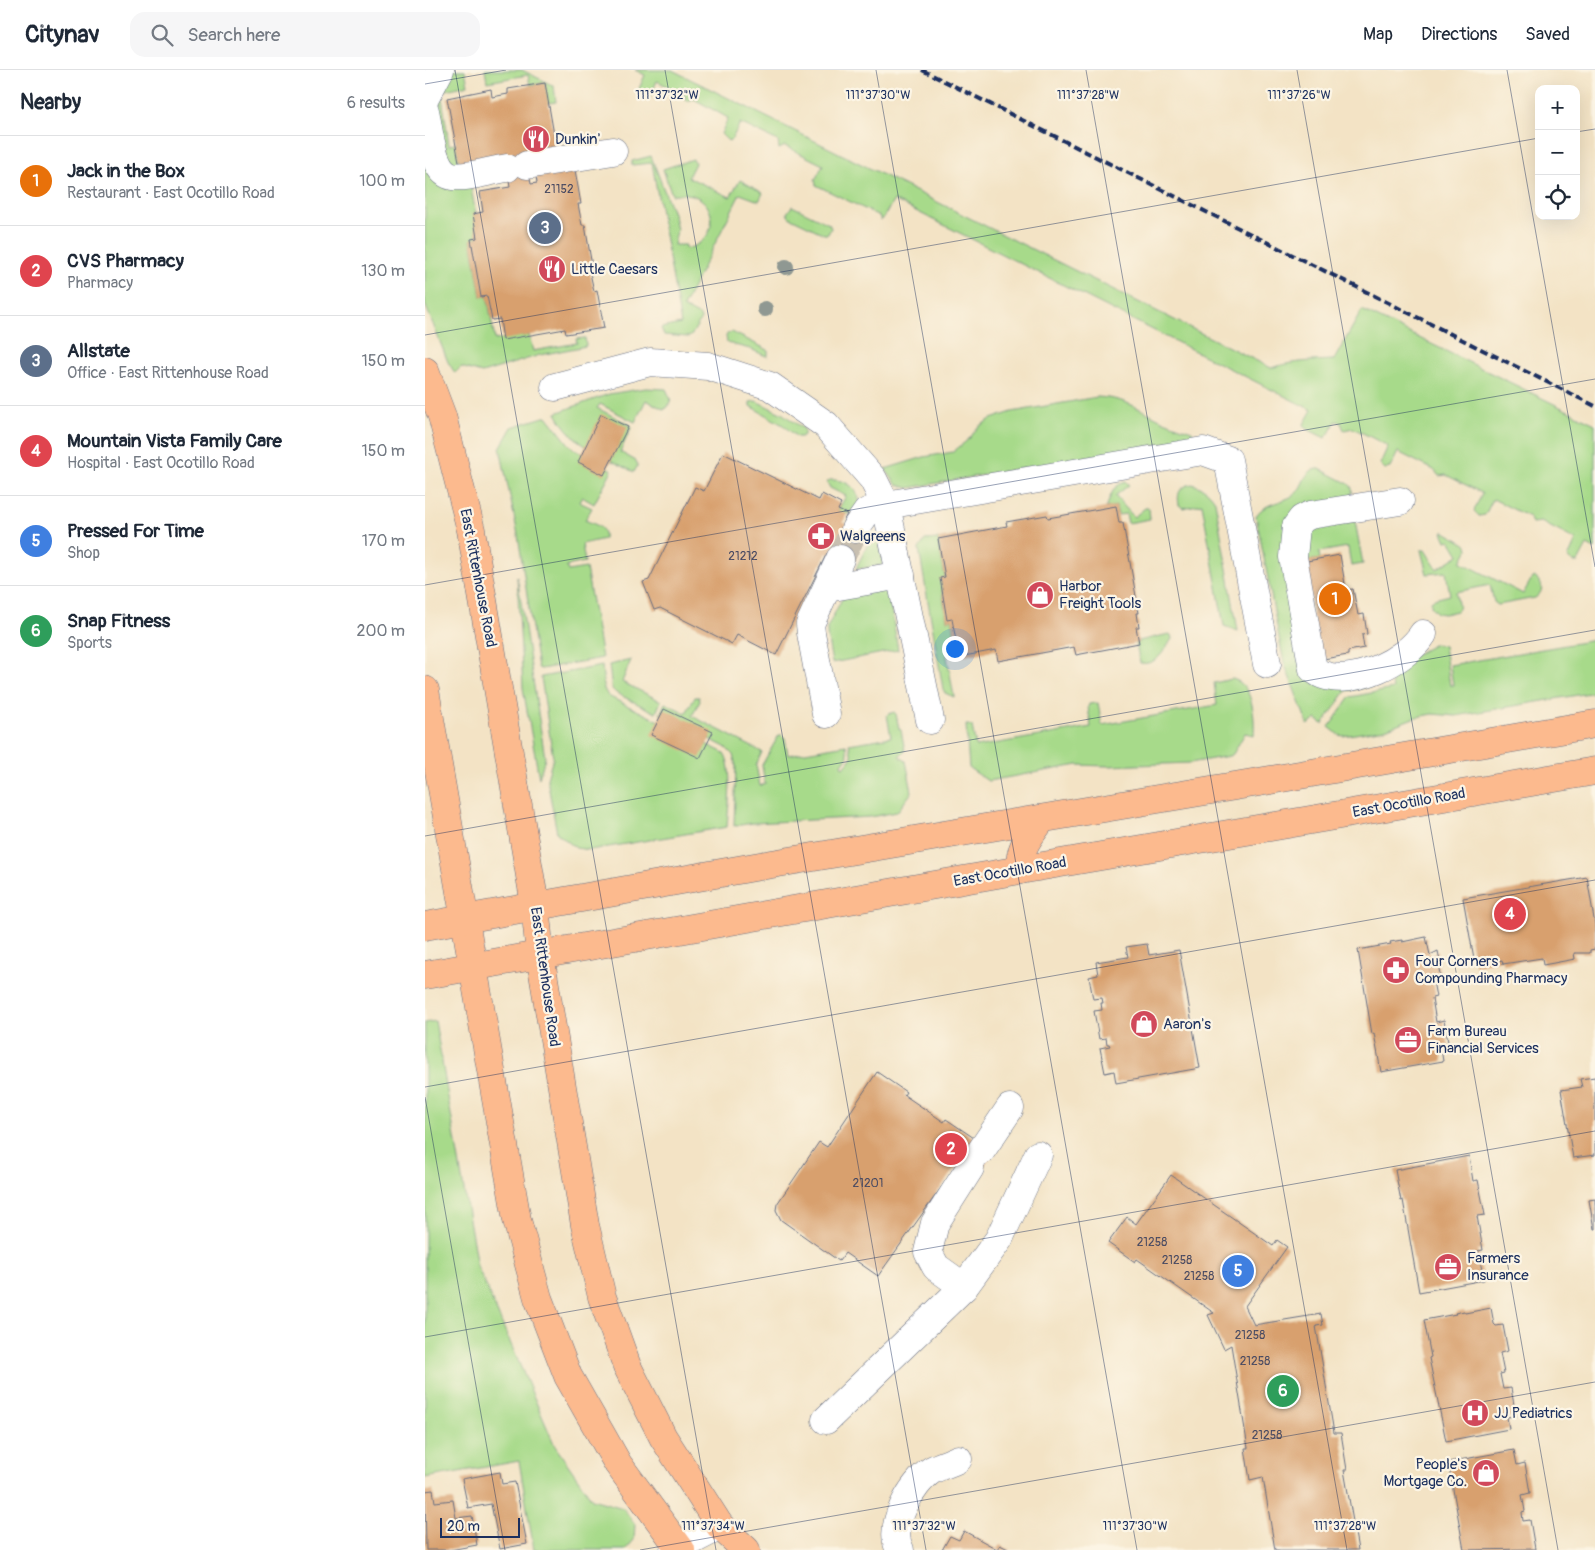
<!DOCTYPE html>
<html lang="en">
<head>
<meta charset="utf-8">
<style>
  :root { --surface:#fff; --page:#f6f6f7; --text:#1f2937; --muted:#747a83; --line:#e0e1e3; --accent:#db2777 }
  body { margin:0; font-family:Pangolin,sans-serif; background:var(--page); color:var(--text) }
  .controls { position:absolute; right:15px; top:15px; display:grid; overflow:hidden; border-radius:10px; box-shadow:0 5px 20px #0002 }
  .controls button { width:45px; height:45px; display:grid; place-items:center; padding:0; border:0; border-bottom:1px solid var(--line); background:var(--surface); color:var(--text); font:25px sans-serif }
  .scale { position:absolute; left:15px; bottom:12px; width:80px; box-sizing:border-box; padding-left:5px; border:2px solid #1b2f5e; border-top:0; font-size:14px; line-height:18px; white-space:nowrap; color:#1b2f5e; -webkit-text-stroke:4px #fcf5e5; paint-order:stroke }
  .you { position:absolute; left:529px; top:578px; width:18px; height:18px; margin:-12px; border:4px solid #fff; border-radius:50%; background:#1a73e8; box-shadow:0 0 0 8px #1a73e833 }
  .badge { display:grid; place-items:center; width:32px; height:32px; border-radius:50%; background:var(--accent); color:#fff; font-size:16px; font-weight:700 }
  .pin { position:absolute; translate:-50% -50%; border:2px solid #fff; box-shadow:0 1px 5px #0006 }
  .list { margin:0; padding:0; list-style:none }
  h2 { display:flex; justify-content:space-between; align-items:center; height:65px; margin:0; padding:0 20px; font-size:21px }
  h2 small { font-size:16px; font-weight:400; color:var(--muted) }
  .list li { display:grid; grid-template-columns:32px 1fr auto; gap:15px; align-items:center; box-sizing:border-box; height:90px; padding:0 20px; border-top:1px solid var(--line) }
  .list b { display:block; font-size:19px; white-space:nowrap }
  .list p { margin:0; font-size:16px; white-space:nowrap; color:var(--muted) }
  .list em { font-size:16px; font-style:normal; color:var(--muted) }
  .icon { flex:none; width:28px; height:28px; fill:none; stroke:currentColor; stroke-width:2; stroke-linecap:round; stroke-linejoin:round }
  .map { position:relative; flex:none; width:1170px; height:1480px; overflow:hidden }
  header { display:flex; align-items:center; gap:30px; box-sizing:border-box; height:70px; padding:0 25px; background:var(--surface); border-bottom:1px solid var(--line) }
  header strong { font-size:24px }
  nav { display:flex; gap:28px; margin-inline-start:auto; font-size:18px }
  .search { width:350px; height:45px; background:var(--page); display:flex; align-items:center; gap:12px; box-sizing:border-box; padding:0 18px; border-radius:15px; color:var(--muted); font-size:19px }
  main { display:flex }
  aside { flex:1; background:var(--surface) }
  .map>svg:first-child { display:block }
  .green { fill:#a7da8a; stroke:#618474 }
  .building { fill:#d8a06e }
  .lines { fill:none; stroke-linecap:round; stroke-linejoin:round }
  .minor-tunnel { stroke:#c8bfb0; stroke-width:28; stroke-dasharray:28 14; stroke-linecap:butt }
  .minor-casing { stroke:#676e82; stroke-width:29 }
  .major-casing { stroke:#676e82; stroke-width:29 }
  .minor { stroke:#fff; stroke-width:28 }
  .major { stroke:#fcba8e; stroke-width:28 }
  .rail { stroke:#1b2f5e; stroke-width:4; stroke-dasharray:8 4; stroke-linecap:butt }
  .tree { fill:#8f9892 }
  .ticks { fill:none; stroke:#1b2f5e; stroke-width:1; stroke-opacity:0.45 }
  .labels { text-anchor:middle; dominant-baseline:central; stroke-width:4.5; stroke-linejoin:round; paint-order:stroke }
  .number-label { font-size:12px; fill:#4a4b62 }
  .poi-label { font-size:15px; fill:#1b2f5e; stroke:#fcf5e5; text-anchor:start }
  .street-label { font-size:15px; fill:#1b2f5e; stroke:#fcf5e5 }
  .ticks-label { font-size:12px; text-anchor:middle; fill:#1b2f5e; stroke:#fcf5e5; stroke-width:4.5; stroke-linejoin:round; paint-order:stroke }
</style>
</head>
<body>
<header>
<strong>Citynav</strong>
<div class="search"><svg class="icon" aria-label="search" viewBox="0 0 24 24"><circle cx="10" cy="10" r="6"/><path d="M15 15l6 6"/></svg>Search here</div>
<nav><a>Map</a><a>Directions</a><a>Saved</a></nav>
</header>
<main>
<aside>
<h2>Nearby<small>6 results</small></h2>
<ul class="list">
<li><span class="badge" style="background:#e8710a">1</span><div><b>Jack in the Box</b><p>Restaurant · East Ocotillo Road</p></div><em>100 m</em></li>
<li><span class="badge" style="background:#e0444e">2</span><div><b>CVS Pharmacy</b><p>Pharmacy</p></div><em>130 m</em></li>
<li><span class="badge" style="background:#5c6f8a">3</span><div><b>Allstate</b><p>Office · East Rittenhouse Road</p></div><em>150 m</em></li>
<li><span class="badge" style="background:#e0444e">4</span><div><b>Mountain Vista Family Care</b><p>Hospital · East Ocotillo Road</p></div><em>150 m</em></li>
<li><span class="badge" style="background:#3f7fe0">5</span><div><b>Pressed For Time</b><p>Shop</p></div><em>170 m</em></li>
<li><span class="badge" style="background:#2e9e5b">6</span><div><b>Snap Fitness</b><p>Sports</p></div><em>200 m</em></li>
</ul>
</aside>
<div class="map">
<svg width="1170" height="1480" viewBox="0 0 1170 1480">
  <rect width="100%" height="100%" fill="#fcf5e5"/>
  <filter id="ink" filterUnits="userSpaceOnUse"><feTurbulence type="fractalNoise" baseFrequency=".02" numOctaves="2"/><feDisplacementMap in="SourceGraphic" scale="10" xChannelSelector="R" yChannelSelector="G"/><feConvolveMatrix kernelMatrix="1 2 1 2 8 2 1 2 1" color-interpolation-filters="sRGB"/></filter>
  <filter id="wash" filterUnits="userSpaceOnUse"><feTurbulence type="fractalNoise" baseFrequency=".0096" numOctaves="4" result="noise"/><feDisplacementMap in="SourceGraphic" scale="20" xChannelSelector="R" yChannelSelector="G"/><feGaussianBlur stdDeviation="1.12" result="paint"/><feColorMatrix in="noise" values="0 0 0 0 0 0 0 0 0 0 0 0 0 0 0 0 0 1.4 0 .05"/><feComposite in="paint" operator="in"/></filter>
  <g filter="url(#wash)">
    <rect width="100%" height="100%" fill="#f3e3c5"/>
    <g class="green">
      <path d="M23 0H40L43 15 16 21 24 75 31 74 35 97 25 95 7 30Z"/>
      <path d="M60 0H97L129 16 131 32 123 33 120 13 105 15 103 5 62 12Z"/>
      <path d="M210 0H247L846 298C867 291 887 291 909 290L937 240 1170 354V479L1162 475 1153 492H1148L1143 488 1151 470 1116 452 1107 453 1104 447 1068 429 1060 445 1054 446 1049 441 1057 423 1021 405 1014 406 1009 400 973 382 965 398 960 399 955 394 963 376 928 358 919 360 916 353 911 351 903 365 900 368 880 358 879 354 887 340 469 130 456 151 454 146 391 115 390 110 398 95 360 76 354 79 353 71 315 53 307 69 303 71 296 64 303 48 269 29 261 31 260 25 232 11 225 27 217 28 213 25V21L220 5Z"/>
      <path d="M0 83 46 118 51 144 52 168 46 170 56 227 62 226 70 270 104 265 108 281 152 273 151 269 160 268 161 276 115 285 57 303 36 297 30 303 23 292 0 234Z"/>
      <path d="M226 86 249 146 252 160 249 175H260L261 179C302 169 291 115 247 125L238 99 268 89 270 93 263 107 305 127 315 110 338 123 334 131 315 124 258 237 275 246 276 249 266 266 263 267 239 265 236 258 256 254 227 93 207 95V91Z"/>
      <path d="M367 136 404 154 406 158 403 164H399L364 147 362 143Z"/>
      <path d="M307 262 343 280V286H341L325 279 302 273 301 266 303 263Z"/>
      <path d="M221 318 241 319 246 330 242 338 238 339 221 330 210 352 175 334 172 338 207 356 195 382 211 391 213 395 209 402C178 386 148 376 131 343L184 324Z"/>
      <path d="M672 327C697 328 709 336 731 347 742 353 755 357 767 361L771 368 484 418 472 415 460 399 499 387 528 382 545 368 553 357 566 349 587 342Z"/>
      <path d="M331 331 358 344 379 359V365L376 367H372L358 355 325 336V332Z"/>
      <path d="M122 346 143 373 149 379 187 400 169 434 157 427 154 432 167 438 160 450C170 455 181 456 179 469L157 474 160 492 141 496 143 501 161 498 177 588 116 599 113 598 93 465 75 378 87 357Z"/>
      <path d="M895 399 924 414C928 418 928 422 926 426L876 440 882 599 957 603 959 614 921 621 898 654 891 649 883 655 859 593 831 446C838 433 857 433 869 425 880 417 878 398 895 399Z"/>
      <path d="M405 410C420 409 435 418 434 434L427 442 422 444 413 440 421 426 405 418 402 412Z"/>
      <path d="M701 412 704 415 690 426 709 447 720 438H724L725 449 703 453 701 444 693 445 691 436 681 438C686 426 687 415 701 412Z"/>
      <path d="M767 414C777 417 784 421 790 431L813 561 799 556 777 434 758 438 754 435C752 423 754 417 767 414Z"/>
      <path d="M930 451 938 494 926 496 923 477 894 482 895 489 880 491 883 458Z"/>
      <path d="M1017 462H1020L1042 475 1043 479 1036 492 1098 524 1107 508 1109 507C1119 513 1119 522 1110 528L1073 535 1069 532 1065 515 1031 522 1034 539 1032 541 1019 544 1012 543 1006 536V531L1009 529 1025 525 1021 502 1002 504 996 480H1000L1012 499 1034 485 1025 470 1021 471Z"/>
      <path d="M513 469 520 507 515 509 522 550 527 549 532 579 521 581 529 627 520 623 518 619 494 479 500 470Z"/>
      <path d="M445 470H452L454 472 458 495 432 499V496Z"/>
      <path d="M92 506 120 688 114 708 98 618Z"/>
      <path d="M463 520 473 580 407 593 402 564V558L420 523Z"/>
      <path d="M744 564 746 565 747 569C739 580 732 596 715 593L711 574 714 573V571Z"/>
      <path d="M1170 570V622L1031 646 1007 644 991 647 960 659 918 666 914 665 904 657 925 627 968 619 964 599 1010 574 1019 576 1025 615H1028L1025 595Z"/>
      <path d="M206 590 197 612 236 631 231 643 191 623 187 619 184 595Z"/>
      <path d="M177 596 179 619 183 626 299 683C309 697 303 739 302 757L165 780 151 778 132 763 122 709 128 688 116 607Z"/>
      <path d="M807 609C828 613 830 647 829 665L820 663 808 684 804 686 765 693 683 696 653 695 563 711 544 698 541 655H543L547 656 551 677 666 657 663 637 664 634 673 633 677 655 792 635 789 613Z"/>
      <path d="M270 627H274L275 631 267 646 337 682 331 695 335 716 340 714 337 695 354 665H357L360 668 363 685 421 675 423 686 416 696 419 697 427 687 424 674 466 667 462 645 469 642 471 644 474 659 476 660 480 681 474 686 481 691 487 722 472 742 445 747 328 753 309 756 311 696 308 685 300 677 235 644 240 633 261 643Z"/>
      <path d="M10 951 52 1196 130 1376 167 1429 198 1438 210 1454 209 1470 200 1480H109L94 1391 0 1408V953Z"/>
    </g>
    <g id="blocks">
      <g class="building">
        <path d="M120 13 132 82 101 87 106 114 112 113 111 106 150 100 156 134H153L157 155H160L168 202 165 203 169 221 172 220 179 258 141 264 140 259 78 270 75 249 67 250 62 226 56 227 46 169 52 168 48 144 58 142 55 122 85 117 80 89 35 97 22 28 66 19 67 27 83 24V19Z"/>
        <path d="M176 344 203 357 179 405 153 392Z"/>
        <path d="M298 383 394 430 397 424 416 434 413 440 422 444 418 452 439 463 423 494 402 483 351 585 312 565 307 574 235 538 229 540 218 512 224 510 270 417 279 421Z"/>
        <path d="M691 436 694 453H698L714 543H712L714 557H711L714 573 651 585 649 577 573 591 571 580 534 587 527 549 522 550 515 508 520 507 513 469 582 456 581 452 622 445 623 448Z"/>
        <path d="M915 485 921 520 928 519 933 545 939 544 942 564 937 565 939 578 923 581V585L892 590 882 491Z"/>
        <path d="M239 639 288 662 275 688 226 665Z"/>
        <path d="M1162 807 1170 855V879L1165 880V883H1149L1150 889 1118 895 1117 888 1078 894 1077 890 1050 895 1038 828Z"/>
        <path d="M1001 867 1005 885 1013 881 1015 893 1013 894 1016 909 1008 911 1011 927 1007 928 1011 952 1019 950 1024 977 1016 979 1018 991 956 1002 949 963 947 964 933 880 966 874 965 872 977 870V872Z"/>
        <path d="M722 874 724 885 754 880 775 998 691 1013 689 1001 680 1003 675 978 685 976 684 974H682L681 968 674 969 669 941 677 940 676 933H678L677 928 668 929 664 907 673 905 671 892 703 887 701 877Z"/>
        <path d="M452 1002 481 1022 479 1025 519 1052 521 1049 552 1070 565 1087 554 1104 535 1091 453 1206 420 1183 414 1191 356 1150 351 1140 352 1134 394 1072 402 1077Z"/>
        <path d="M1170 1007V1085L1148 1088 1136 1020 1157 1017 1155 1009Z"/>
        <path d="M1044 1086 1048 1111 1053 1110 1060 1145 1052 1146 1058 1180 1053 1181 1059 1210 994 1222 978 1130 976 1131 970 1100Z"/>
        <path d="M746 1105 848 1176 852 1170 862 1177 820 1236 829 1255 896 1244 898 1255 891 1256 909 1363H916L922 1400H919L933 1480H850L838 1407 825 1410 820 1378H823L806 1275 799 1279 783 1245 789 1243 712 1189 710 1192 683 1173 702 1147 711 1154Z"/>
        <path d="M1170 1129V1159H1169L1164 1130Z"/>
        <path d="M1066 1238 1069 1254 1071 1256 1078 1255 1083 1281 1075 1283 1079 1303 1075 1304 1078 1319 1086 1318 1091 1346 1082 1347 1084 1359 1021 1371 1004 1288 1006 1287 999 1250 1031 1244 1030 1243 1039 1241 1040 1243Z"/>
        <path d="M1089 1380 1092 1395 1100 1393 1105 1423 1097 1425 1100 1441 1097 1442 1098 1451 1105 1450 1110 1479 1039 1480 1023 1392Z"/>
        <path d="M75 1402 77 1414 90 1412 102 1474 75 1479 66 1434 43 1438 37 1409Z"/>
        <path d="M8 1420 10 1432 28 1430 31 1448 47 1446 52 1475 25 1480H1L0 1421Z"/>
        <path d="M539 1461 572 1479 575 1475 585 1480H517L525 1466 534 1470Z"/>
      </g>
    </g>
  </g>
  <g filter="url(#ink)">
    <use href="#blocks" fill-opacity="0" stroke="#676e82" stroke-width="1"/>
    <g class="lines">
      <path class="minor-tunnel" d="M415 489 430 459"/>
      <g class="minor-casing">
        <g id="minor">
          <path d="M0 28 15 0"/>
          <path d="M0 41C4 58 6 97 24 105 35 110 69 100 82 98"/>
          <path d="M102 95 188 81"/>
          <path d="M130 317 225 292 283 296 345 316 401 355 448 409 461 435 505 650"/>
          <path d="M975 431 885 445 877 449 871 457 868 487 888 599C891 601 895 604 898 605 929 616 981 591 998 564"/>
          <path d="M430 459 442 442 461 435 778 381 803 390 842 594"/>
          <path d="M402 518 476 505"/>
          <path d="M401 644 386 563 385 554 415 489"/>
          <path d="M556 1081 585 1038"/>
          <path d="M539 1217 511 1197 503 1182 510 1153 545 1098"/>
          <path d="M401 1350 539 1217 574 1169 613 1085"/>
          <path d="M249 1480 295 1456"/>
          <path d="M475 1480C462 1456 487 1413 507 1400 515 1396 525 1393 533 1389"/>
        </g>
      </g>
      <g class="major-casing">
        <g id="major">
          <path d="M0 301 17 346 46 460 110 835 115 885 160 1155 177 1227 202 1296 238 1367 295 1456 321 1480"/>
          <path d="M0 620 92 1150 113 1228 143 1306 193 1394 256 1480"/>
          <path d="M595 800C594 777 604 767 617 749"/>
          <path d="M0 856C112 837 223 815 335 796 613 749 892 703 1170 654"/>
          <path d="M0 905 595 800 1170 701"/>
        </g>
      </g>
      <use href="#minor" class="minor"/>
      <use href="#major" class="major"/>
      <path class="rail" d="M497 0 1170 336"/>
    </g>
    <g class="tree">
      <circle cx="361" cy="197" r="8"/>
      <circle cx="340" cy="239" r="8"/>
    </g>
  </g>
  <path class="ticks" d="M30 0 291 1480M240 0 501 1480M451 0 712 1480M661 0 922 1480M872 0 1133 1480M1082 0 1170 497M0 14 81 0M1151 62 1170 59M0 265 1114 68M0 515 1170 309M0 766 1170 560M0 1017 1170 810M0 1027 80 1480M0 1267 1170 1061M215 1480 1170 1312"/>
  <defs>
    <g id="restaurant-disc" transform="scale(1.4375)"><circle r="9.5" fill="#d1495b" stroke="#fcf5e5"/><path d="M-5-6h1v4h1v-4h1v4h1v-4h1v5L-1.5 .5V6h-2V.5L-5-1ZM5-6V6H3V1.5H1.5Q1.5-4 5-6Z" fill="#fff"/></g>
    <g id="pharmacy-disc" transform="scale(1.4375)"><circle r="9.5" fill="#d1495b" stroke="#fcf5e5"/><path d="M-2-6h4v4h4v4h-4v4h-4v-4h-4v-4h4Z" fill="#fff"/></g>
    <g id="shop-disc" transform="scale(1.4375)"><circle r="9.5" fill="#d1495b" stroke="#fcf5e5"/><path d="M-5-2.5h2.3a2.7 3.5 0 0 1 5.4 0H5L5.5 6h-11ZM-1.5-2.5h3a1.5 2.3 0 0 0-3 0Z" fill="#fff"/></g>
    <g id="office-disc" transform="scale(1.4375)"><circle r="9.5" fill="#d1495b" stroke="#fcf5e5"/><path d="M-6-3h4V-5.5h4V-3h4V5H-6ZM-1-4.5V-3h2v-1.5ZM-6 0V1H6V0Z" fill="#fff"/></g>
    <g id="hospital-disc" transform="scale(1.4375)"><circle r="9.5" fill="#d1495b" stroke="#fcf5e5"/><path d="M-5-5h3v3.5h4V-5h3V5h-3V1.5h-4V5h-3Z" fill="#fff"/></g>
  </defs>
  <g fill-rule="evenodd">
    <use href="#restaurant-disc" x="111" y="69"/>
    <use href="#restaurant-disc" x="127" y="199"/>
    <use href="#pharmacy-disc" x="396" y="466"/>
    <use href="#shop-disc" x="615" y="525"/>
    <use href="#pharmacy-disc" x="971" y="900"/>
    <use href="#shop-disc" x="719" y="954"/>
    <use href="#office-disc" x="983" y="970"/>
    <use href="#office-disc" x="1023" y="1197"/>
    <use href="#hospital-disc" x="1050" y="1343"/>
    <use href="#shop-disc" x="1061" y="1403"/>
  </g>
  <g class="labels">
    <g class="number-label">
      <text x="134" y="119">21152</text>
      <text x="318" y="486">21212</text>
      <text x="443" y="1113">21201</text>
      <text x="727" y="1172">21258</text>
      <text x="752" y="1190">21258</text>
      <text x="774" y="1206">21258</text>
      <text x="825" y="1265">21258</text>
      <text x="830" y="1291">21258</text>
      <text x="842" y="1365">21258</text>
    </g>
    <g class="poi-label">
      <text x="130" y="69">Dunkin'</text>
      <text x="146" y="199">Little Caesars</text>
      <text x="415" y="466">Walgreens</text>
      <text x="634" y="516">Harbor<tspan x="634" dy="17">Freight Tools</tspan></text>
      <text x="990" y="891">Four Corners<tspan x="990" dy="17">Compounding Pharmacy</tspan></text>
      <text x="738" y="954">Aaron's</text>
      <text x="1002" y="961">Farm Bureau<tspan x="1002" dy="17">Financial Services</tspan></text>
      <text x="1042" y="1188">Farmers<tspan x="1042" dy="17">Insurance</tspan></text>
      <text x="1069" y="1343">JJ Pediatrics</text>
      <text x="1042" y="1394" text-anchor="end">People's<tspan x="1042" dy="17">Mortgage Co.</tspan></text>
    </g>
    <g class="street-label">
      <text transform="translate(53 508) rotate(79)">East Rittenhouse Road</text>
      <text transform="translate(984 733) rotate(-10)">East Ocotillo Road</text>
      <text transform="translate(585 802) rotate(-10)">East Ocotillo Road</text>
      <text transform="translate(120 907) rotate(82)">East Rittenhouse Road</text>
    </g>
  </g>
  <g class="ticks-label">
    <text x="242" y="29">111°37'32"W</text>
    <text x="453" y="29">111°37'30"W</text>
    <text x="663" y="29">111°37'28"W</text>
    <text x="874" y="29">111°37'26"W</text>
    <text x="288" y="1460">111°37'34"W</text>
    <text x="499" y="1460">111°37'32"W</text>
    <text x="710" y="1460">111°37'30"W</text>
    <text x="920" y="1460">111°37'28"W</text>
  </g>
</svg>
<div class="controls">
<button>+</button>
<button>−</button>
<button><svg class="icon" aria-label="locate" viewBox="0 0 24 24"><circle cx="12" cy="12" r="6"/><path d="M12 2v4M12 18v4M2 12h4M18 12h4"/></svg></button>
</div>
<div class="scale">20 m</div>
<div class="you"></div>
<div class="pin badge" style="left:910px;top:529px;background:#e8710a">1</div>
<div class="pin badge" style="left:526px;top:1079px;background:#e0444e">2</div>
<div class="pin badge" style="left:120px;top:158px;background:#5c6f8a">3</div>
<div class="pin badge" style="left:1085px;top:844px;background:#e0444e">4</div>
<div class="pin badge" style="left:813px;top:1201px;background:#3f7fe0">5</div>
<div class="pin badge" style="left:858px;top:1321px;background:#2e9e5b">6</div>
</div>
</main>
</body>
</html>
